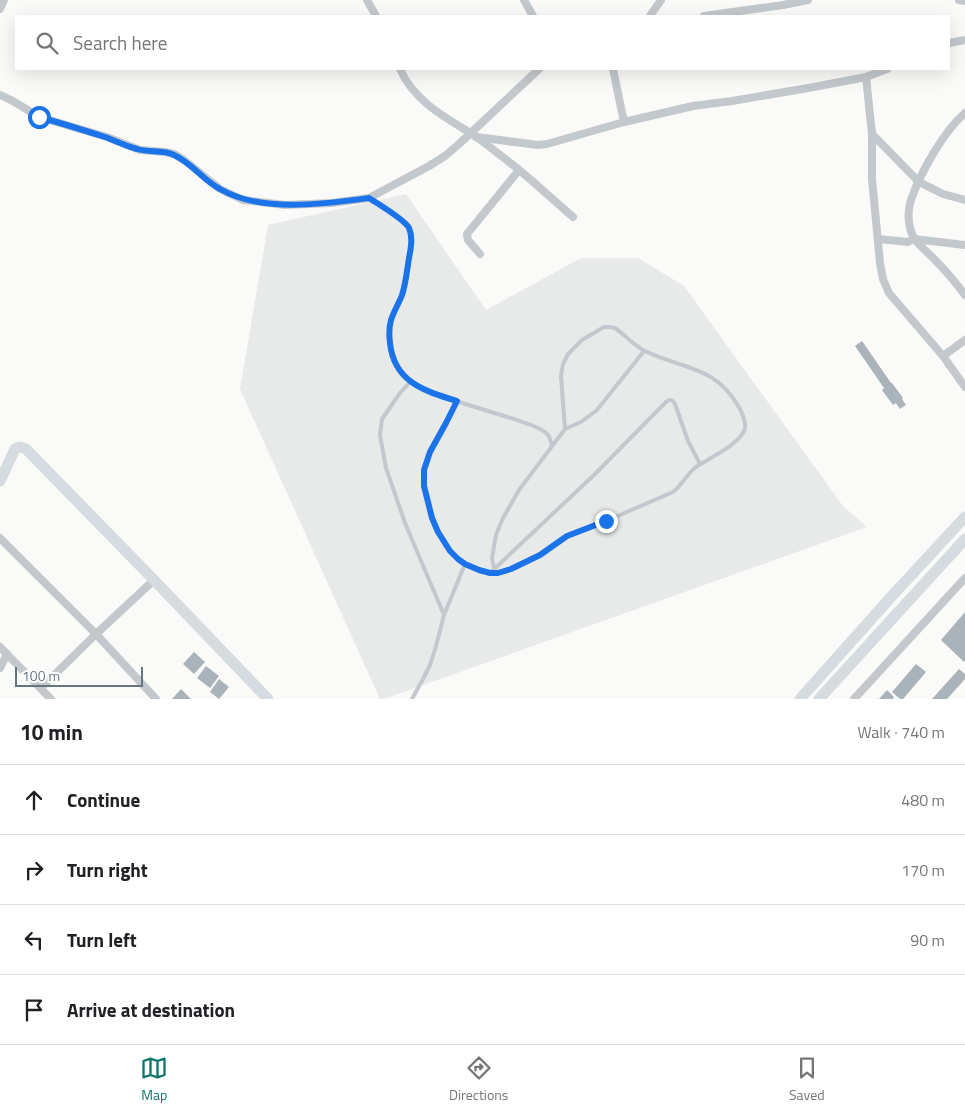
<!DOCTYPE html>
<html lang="en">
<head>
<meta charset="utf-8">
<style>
  :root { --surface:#fff; --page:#f2f2f2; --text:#202124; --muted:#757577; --line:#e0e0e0; --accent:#0f766e }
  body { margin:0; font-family:"Titillium Web",sans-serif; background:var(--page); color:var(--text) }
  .scale { position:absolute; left:15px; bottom:12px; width:128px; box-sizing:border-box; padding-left:5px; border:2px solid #657683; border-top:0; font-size:14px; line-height:18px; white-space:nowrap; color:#657683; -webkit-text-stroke:4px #fff; paint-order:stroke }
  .stop { position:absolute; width:15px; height:15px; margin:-11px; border:4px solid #1a73e8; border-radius:50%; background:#fff }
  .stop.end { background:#1a73e8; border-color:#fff; box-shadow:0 1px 5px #0008 }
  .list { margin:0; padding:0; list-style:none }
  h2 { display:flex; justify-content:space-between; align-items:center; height:65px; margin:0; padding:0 20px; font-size:21px }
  h2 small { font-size:16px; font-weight:400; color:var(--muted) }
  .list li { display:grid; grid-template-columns:32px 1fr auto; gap:15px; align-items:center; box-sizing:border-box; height:70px; padding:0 20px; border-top:1px solid var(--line) }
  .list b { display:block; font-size:19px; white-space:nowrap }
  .list em { font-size:16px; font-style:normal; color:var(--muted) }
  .icon { flex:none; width:28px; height:28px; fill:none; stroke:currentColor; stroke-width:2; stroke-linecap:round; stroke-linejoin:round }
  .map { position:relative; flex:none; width:965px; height:699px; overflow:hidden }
  .search { position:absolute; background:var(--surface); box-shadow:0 5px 20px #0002; left:15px; right:15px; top:15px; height:55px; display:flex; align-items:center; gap:12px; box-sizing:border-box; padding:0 18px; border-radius:0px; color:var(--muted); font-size:19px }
  .sheet { height:345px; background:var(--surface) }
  nav { display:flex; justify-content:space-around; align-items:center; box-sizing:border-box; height:70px; border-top:1px solid var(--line); background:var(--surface); font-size:14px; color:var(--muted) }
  nav a { display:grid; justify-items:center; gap:2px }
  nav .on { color:var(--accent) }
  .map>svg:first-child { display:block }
  .built { fill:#e8e9e9 }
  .building { fill:#aab3b9 }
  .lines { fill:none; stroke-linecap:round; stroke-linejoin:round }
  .lane { stroke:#c3c8cc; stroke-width:4 }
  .street { stroke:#c3c8cc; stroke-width:8 }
  .secondary { stroke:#d6dbdf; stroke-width:11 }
  .route { stroke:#1a73e8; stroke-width:6 }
</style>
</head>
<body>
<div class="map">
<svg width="965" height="699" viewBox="0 0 965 699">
  <rect width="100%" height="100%" fill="#fafaf8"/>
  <path class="built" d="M406 194 486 310 581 258H638L684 286 843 506 867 527 384 699H380L240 389 268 225Z"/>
  <g class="building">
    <path d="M862 341 891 383H892L903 398 902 399 906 405 900 409 896 403 893 405 882 390 884 388 855 346Z"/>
    <path d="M965 612V661L964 662 941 640Z"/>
    <path d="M194 652 205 662 194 674 183 664Z"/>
    <path d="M916 664 926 672 903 699H900L892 692Z"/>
    <path d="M206 666 219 676 210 688 197 678Z"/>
    <path d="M959 669 965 674V679L947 699H932Z"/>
    <path d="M219 679 229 687 219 699 210 692Z"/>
    <path d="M181 689 191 699H172Z"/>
    <path d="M887 690 894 697 893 699H879Z"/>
  </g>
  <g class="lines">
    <g class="lane">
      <path d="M370 198C379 205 402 218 407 225 412 232 411 242 410 251 408 264 407 278 403 292 400 301 394 310 391 320 386 336 390 357 400 371 414 389 435 394 456 401 475 407 494 413 514 419 522 422 542 427 548 435 550 437 551 443 552 445"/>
      <path d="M410 382 400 393 382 419 380 435 386 468 405 523 444 615"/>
      <path d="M457 401 446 423 430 452 424 470 423 486 433 518 438 532 450 551 465 564 479 570 490 573H499L511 569 540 555 567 536 606 521 673 492C682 485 687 474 696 467 709 458 738 445 744 431 747 425 743 415 740 409 716 365 684 370 645 351 635 346 625 335 615 328L610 327H604L582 340 568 354 563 364 561 376 565 429"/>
      <path d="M494 569 492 558 496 535 503 518 519 490 565 429 581 422 597 410 644 351"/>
      <path d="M490 573 594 475 667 401C671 399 673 400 675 404L688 441 700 464"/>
      <path d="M412 699 423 679 430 665 436 646 444 615 465 564"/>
    </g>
    <g class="street">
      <path d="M367 0 376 16"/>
      <path d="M524 0 533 16"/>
      <path d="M959 0 965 1"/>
      <path d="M0 9 4 0"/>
      <path d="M650 16 661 0"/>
      <path d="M704 16 783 5 808 0"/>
      <path d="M949 43 965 40"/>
      <path d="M400 69C413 99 442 116 469 132 483 141 496 152 509 162 531 179 551 198 573 217"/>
      <path d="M887 69 866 77 872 134V179L880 263 883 279 889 293 943 356 965 387"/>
      <path d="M0 95C14 100 26 110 39 117L107 137 140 150 165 152 174 154 184 160 220 189 243 200 285 205 332 203 369 198 429 166 445 156 459 144 539 69"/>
      <path d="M965 113C944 131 920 173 911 200 907 211 908 228 914 238 919 246 929 253 935 260 946 271 956 283 965 295"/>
      <path d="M624 122 693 106 732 101 814 87 866 77"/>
      <path d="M872 134 919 182 943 194 965 200"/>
      <path d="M476 137 538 145 547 144 624 122 613 69"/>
      <path d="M878 239 908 242 914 239 965 245"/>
      <path d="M480 254 468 240 467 234 519 170"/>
      <path d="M943 356 965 340"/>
      <path d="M0 538 96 634 156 699"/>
      <path d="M0 647 51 699"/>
      <path d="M0 668 7 654"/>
      <path d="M41 688 96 634 154 580"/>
      <path d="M854 699 965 578"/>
    </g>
    <g class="secondary">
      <path d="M0 481 15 449C20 446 23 447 27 450L154 580 268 699"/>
      <path d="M800 699 891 597 965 517"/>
      <path d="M819 699 965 539"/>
    </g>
  </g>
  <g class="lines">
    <path class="route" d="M39 117C61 123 83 130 105 137 116 141 126 146 137 149 149 153 163 149 174 155 192 163 203 180 220 189 261 213 324 204 369 198 378 204 404 219 409 228 413 237 411 248 409 258 407 270 406 283 402 295 399 303 394 311 391 320 389 327 389 335 390 343 394 382 424 391 457 401L446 423 430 452 424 470V486L432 518 438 532 450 551 458 559 465 564 479 570 490 573H498L511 569 540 555 567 536 606 521"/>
  </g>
</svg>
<div class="scale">100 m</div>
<div class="stop" style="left:39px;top:117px"></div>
<div class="stop end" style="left:606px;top:521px"></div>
<div class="search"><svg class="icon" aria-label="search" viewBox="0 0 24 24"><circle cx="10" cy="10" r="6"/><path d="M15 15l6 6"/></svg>Search here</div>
</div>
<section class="sheet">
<h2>10 min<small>Walk · 740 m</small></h2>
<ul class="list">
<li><svg class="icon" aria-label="ahead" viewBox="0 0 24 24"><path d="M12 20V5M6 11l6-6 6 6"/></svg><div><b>Continue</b></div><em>480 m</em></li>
<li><svg class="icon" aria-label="right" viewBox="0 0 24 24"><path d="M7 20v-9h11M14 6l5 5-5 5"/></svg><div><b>Turn right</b></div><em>170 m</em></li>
<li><svg class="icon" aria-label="left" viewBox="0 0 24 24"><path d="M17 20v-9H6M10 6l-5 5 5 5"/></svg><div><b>Turn left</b></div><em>90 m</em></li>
<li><svg class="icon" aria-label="arrive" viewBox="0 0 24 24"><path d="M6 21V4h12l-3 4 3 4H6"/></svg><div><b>Arrive at destination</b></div></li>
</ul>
</section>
<nav>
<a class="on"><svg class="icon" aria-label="map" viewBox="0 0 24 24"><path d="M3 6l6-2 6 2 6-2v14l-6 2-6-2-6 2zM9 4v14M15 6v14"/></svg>Map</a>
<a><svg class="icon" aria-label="directions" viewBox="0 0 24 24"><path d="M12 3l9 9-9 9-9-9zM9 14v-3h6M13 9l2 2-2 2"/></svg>Directions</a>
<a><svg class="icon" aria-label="saved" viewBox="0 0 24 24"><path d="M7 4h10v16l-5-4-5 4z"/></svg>Saved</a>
</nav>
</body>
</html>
